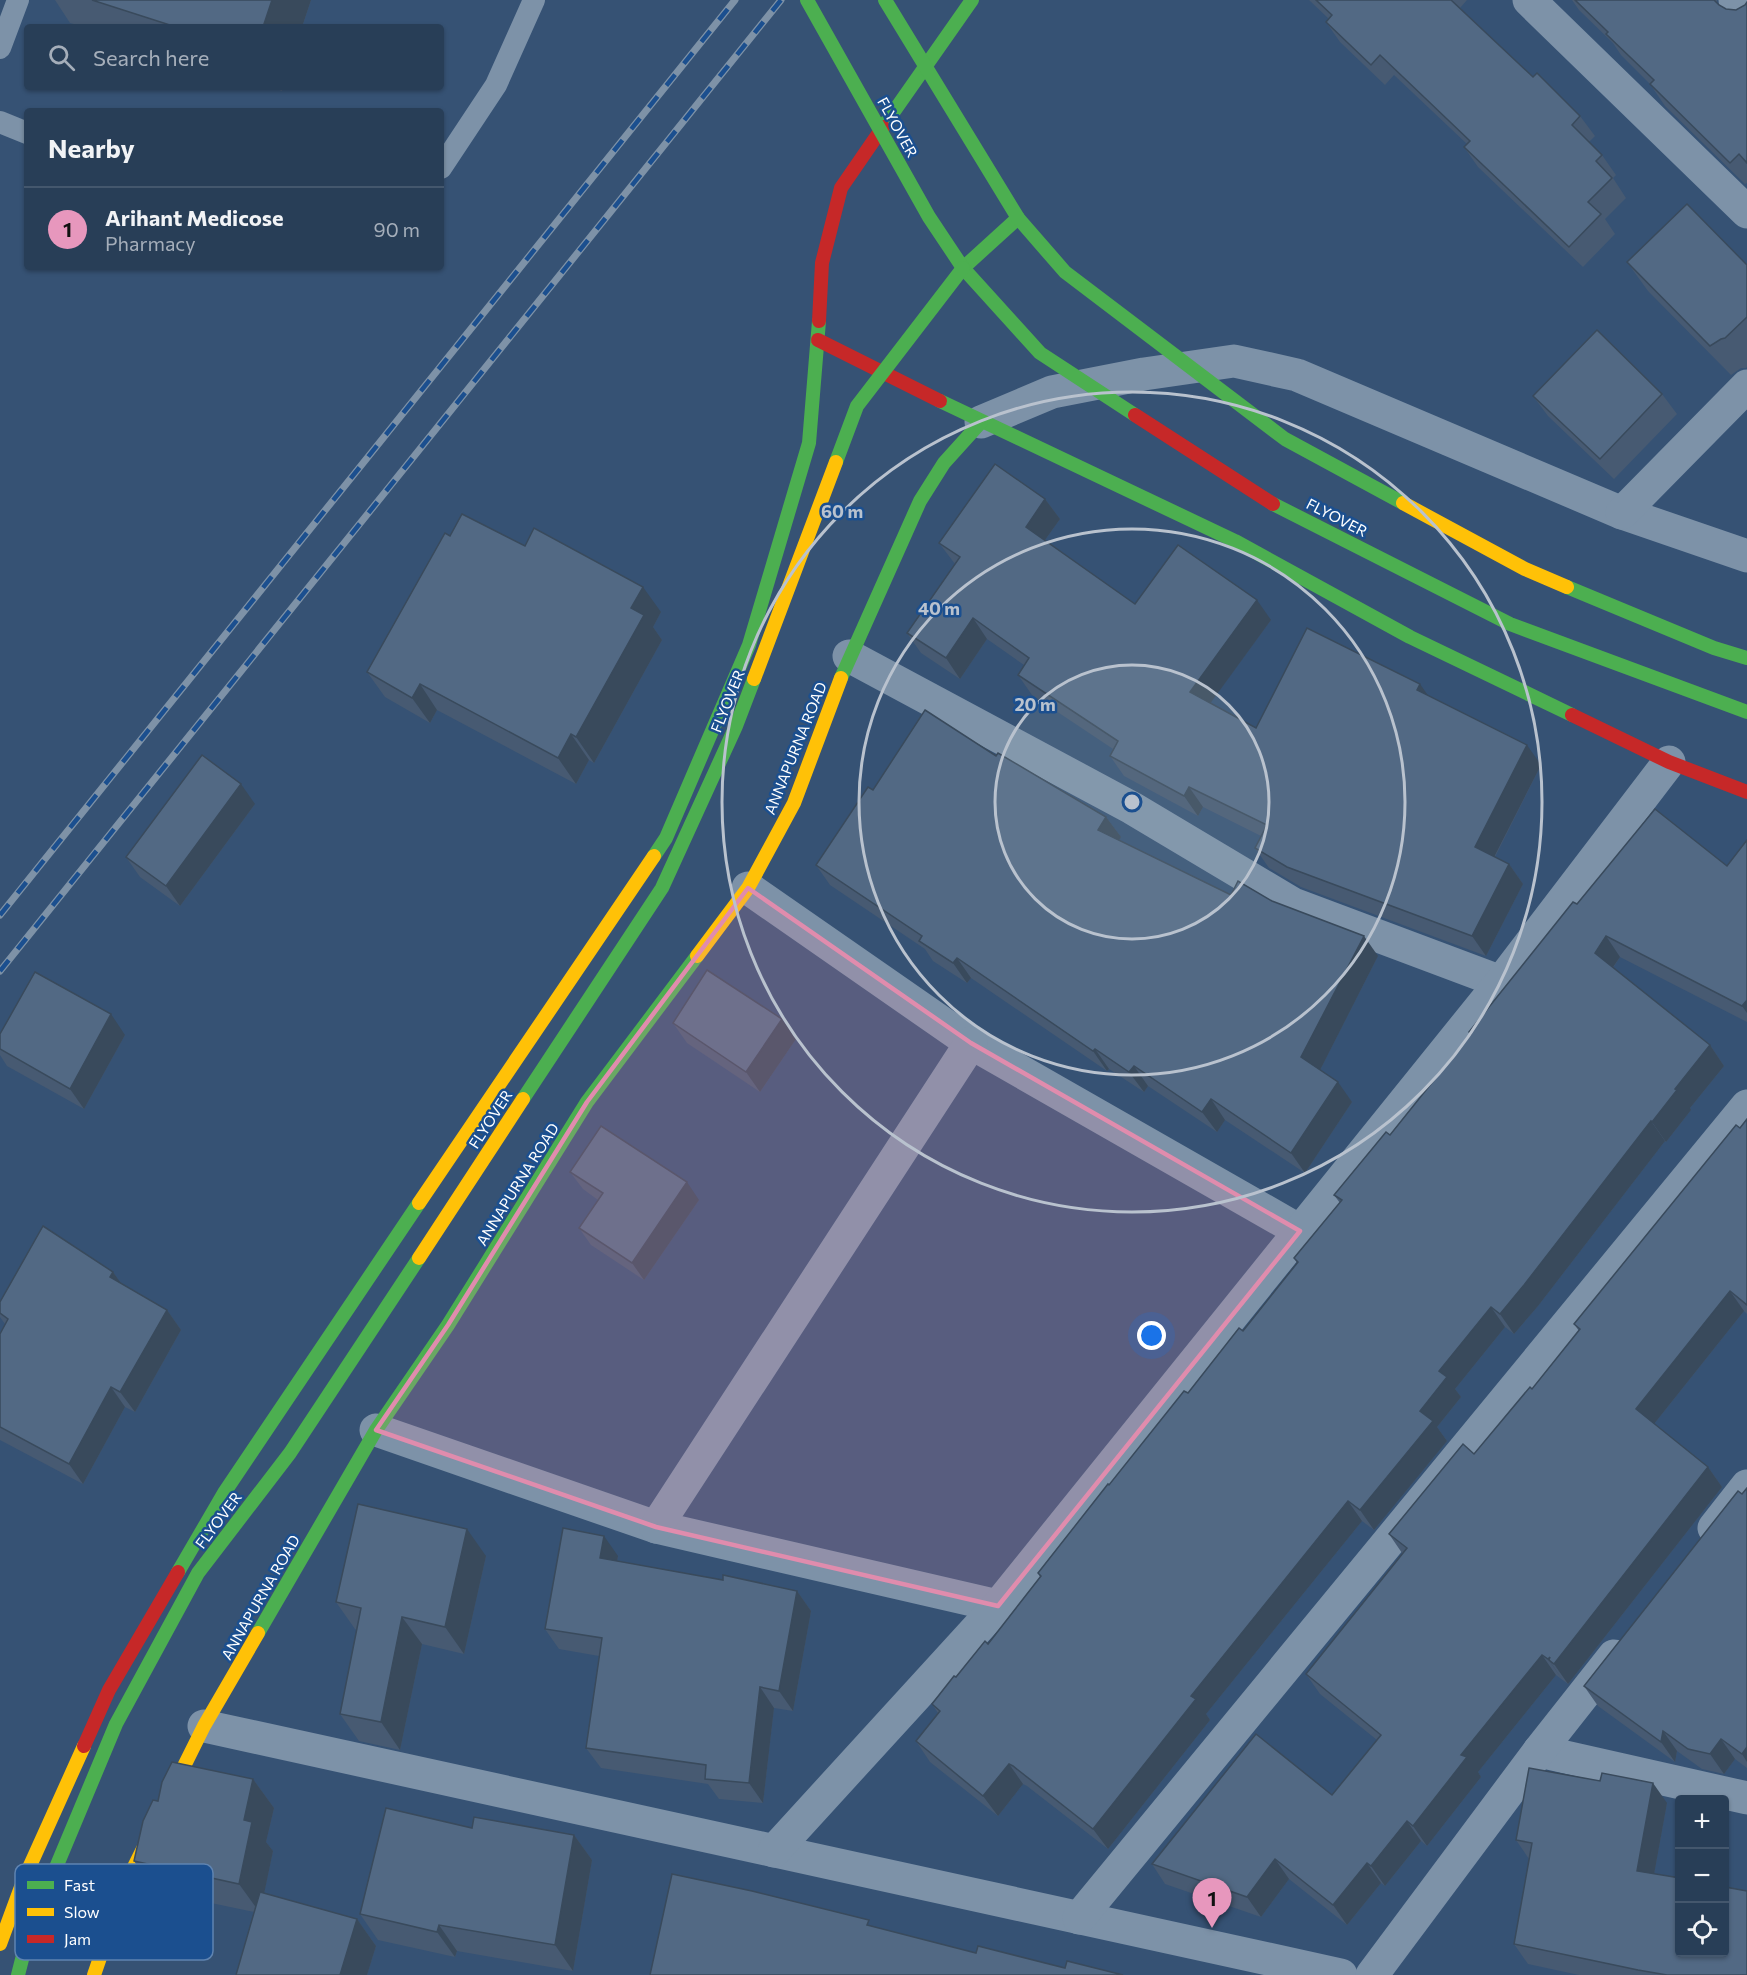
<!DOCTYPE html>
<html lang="en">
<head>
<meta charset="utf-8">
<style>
  :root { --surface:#283e57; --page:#30455d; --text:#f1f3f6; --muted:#a5aeba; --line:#44576d; --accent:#e797bd }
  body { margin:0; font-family:Commissioner,sans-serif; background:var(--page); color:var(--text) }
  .controls { position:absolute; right:18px; bottom:18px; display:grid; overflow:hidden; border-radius:6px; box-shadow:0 2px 4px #0004 }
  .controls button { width:54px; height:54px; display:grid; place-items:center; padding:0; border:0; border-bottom:2px solid var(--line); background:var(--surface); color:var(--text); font:30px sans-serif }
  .you { position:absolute; left:1152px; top:1336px; width:21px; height:21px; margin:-15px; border:4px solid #fff; border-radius:50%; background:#1a73e8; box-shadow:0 0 0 9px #1a73e833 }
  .badge { display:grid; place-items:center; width:39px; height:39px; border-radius:50%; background:var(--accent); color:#111; font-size:20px; font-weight:700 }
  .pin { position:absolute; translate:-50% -50px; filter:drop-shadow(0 2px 3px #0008) }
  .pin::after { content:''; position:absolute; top:32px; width:21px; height:18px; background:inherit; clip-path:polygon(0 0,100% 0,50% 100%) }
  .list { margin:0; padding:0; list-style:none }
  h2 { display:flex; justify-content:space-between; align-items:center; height:78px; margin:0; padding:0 24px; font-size:26px }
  h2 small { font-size:20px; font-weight:400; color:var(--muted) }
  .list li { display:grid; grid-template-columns:39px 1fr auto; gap:18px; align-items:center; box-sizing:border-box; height:84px; padding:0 24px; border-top:2px solid var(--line) }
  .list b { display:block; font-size:22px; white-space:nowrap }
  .list p { margin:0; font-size:20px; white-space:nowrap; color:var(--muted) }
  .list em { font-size:20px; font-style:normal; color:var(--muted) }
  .icon { flex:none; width:33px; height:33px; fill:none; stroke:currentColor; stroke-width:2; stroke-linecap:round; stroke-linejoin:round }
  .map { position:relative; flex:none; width:1747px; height:1975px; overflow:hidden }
  .search { position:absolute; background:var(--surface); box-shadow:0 2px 4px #0004; left:24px; top:24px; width:420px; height:66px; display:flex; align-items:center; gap:15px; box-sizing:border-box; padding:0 21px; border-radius:6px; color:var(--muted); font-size:22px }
  .panel { position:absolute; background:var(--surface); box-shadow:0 2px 4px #0004; left:24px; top:108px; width:420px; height:162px; border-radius:6px }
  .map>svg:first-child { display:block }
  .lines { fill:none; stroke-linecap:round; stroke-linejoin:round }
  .lane { stroke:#7d92a8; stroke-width:22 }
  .street { stroke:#7d92a8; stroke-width:33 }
  .fast { stroke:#4caf50; stroke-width:14 }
  .slow { stroke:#ffc107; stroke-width:14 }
  .jam { stroke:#c62828; stroke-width:14 }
  .rail-casing { stroke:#7e92a7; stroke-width:7 }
  .rail { stroke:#1b4f8f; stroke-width:4.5; stroke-dasharray:14; stroke-linecap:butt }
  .fast-bridge { stroke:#4caf50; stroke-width:14 }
  .slow-bridge { stroke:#ffc107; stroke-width:14 }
  .jam-bridge { stroke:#c62828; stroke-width:14 }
  .wall { fill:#475a72 }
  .shaded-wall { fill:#394a5c }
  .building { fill:#526984; stroke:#394a5c; stroke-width:1.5 }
  .marked { fill:#e08cad; fill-opacity:0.2; stroke:#e08cad; stroke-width:4.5; stroke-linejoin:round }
  .ring { fill:none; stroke:#b9c2ce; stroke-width:3 }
  .labels { text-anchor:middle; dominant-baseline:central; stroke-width:5; stroke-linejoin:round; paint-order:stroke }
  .street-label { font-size:15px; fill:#fff; stroke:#1b4f8f }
  .key { fill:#1b4f8f; stroke:#5f84b1; stroke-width:1.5 }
  .key-label { font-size:16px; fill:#fff }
  .centre { fill:#b9c2ce; stroke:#1b4f8f; stroke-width:3 }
  .ring-label { font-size:18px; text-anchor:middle; font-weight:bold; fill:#b9c2ce; stroke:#1b4f8f; stroke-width:5; stroke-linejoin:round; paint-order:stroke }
</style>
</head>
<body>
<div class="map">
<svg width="1747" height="1975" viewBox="0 0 1747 1975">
  <rect width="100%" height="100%" fill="#365274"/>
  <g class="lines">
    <g class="lane">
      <path d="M0 48 18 0"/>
      <path d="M0 122 27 133"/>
      <path d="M441 168 496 85 534 0"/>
    </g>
    <g class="street">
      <path d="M1529 0 1747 212"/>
      <path d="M1735 0 1747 13"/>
      <path d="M981 422 1052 392 1144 374 1234 361 1297 375 1622 513 1747 556"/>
      <path d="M1622 513 1747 386"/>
      <path d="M849 656 1132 808 1293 904 1501 982"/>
      <path d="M748 888 971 1043 1300 1231"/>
      <path d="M376 1430 656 1527 998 1606"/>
      <path d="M656 1527 971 1043"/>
      <path d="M1714 1528 1747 1486"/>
      <path d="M204 1726 1341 1975"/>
      <path d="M1539 1751 1747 1798"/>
      <path d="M774 1851 998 1606 1501 982 1669 762"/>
      <path d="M1079 1918 1747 1106"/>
      <path d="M1372 1975 1539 1751 1614 1656"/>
    </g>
    <g class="fast">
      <path d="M883 127 972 0"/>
      <path d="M963 268 1018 218"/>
      <path d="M940 401 1235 541 1410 637 1572 715"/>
      <path d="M841 678 920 501 944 463 981 422"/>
      <path d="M654 856 666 838 749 645 809 443 819 321"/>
      <path d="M178 1572 224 1493 419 1203"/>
      <path d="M258 1633 376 1430 448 1325 587 1102 697 956"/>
    </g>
    <g class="slow">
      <path d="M697 956 748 888 794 803 841 678"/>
      <path d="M419 1203 654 856"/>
      <path d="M0 1944 24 1879 84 1746"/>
      <path d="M94 1975 125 1885 204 1726 258 1633"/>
    </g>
    <g class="jam">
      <path d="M819 321 822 263 841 188 883 127"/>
      <path d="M818 340 940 401"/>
      <path d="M1572 715 1669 762 1747 792"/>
      <path d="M84 1746 109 1690 178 1572"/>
    </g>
    <g class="rail-casing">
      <g id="rail">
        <path d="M0 915 735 0"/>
        <path d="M0 971 781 0"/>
      </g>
    </g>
    <use href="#rail" class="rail"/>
    <g class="fast-bridge">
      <path d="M807 0 929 217 963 268 1040 353 1135 415"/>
      <path d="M885 0 1018 218 1065 272 1285 439 1403 503"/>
      <path d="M836 462 857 406 963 268"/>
      <path d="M1273 504 1510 624 1747 712"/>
      <path d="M1567 587 1714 648 1747 658"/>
      <path d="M523 1099 662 888 736 726 754 679"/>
      <path d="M18 1975 29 1932 116 1724 198 1573 290 1453 419 1258"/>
    </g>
    <g class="slow-bridge">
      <path d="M1403 503 1525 569 1567 587"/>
      <path d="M754 679 836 462"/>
      <path d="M419 1258 523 1099"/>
    </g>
    <path class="jam-bridge" d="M1135 415 1273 504"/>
  </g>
  <g class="wall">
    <path d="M55 0H311L302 27H84L70 23Z"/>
    <path d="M1309 0H1467L1460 8 1533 77 1580 116 1595 136 1589 142 1602 155 1616 175 1613 178 1626 198 1605 219 1615 234 1583 267 1478 167 1464 147 1467 144 1394 75 1385 85 1340 42 1326 22 1329 19Z"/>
    <path d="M1572 0H1717V3L1719 5 1726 9 1736 10 1745 5 1747 2V183L1745 184 1665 106 1650 84 1621 55 1613 43 1579 10Z"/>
    <path d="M270 87H283L282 91Z"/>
    <path d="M1627 262 1747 265V367L1746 368H1741L1731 375 1648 291Z"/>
    <path d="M1662 394 1677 414 1614 479 1548 416 1533 396Z"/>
    <path d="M1045 499 1060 519 1045 540 1135 604 1271 620 1210 703 1256 728 1427 695 1541 765 1495 857 1509 864 1523 884 1486 956 1301 887 1269 868 1255 848 1261 836 1203 807 1198 816 1124 776 1110 756 1113 749 1032 695 1018 675 1024 665 987 639 960 679 921 653 907 633 955 564 939 543Z"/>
    <path d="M450 536 525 546 661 612 653 627 662 640 594 763 589 760 576 784 437 710 430 723 385 697 367 672Z"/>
    <path d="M996 756 1106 817 1121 837 1119 840 1231 895 1272 901 1378 956 1320 1070 1352 1102 1305 1173 1225 1120 1217 1132 1148 1086 1144 1092 1109 1069 1107 1071 971 978 967 983 933 961 925 949 830 885 816 865Z"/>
    <path d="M255 804 180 906 140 877 126 857Z"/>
    <path d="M1747 840V1022L1620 957 1613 968 1710 1045 1724 1066 1690 1108 1691 1110 1666 1142 1665 1141 1538 1306 1514 1334 1505 1327 1455 1389 1461 1397 1437 1427 1447 1441 1374 1530 1362 1521 1206 1714 1210 1720 1108 1849 1027 1786 1023 1784 998 1816 930 1762 916 1741 938 1713 932 1704 988 1644 1040 1577 1038 1573 1109 1485 1188 1393 1243 1331 1297 1263 1294 1258 1340 1203 1334 1195 1390 1135 1471 1034 1469 1032 1577 904 1727 866Z"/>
    <path d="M673 1023 796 1039 760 1092 687 1043Z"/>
    <path d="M0 1034 125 1035 84 1109 7 1066 0 1055Z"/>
    <path d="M1747 1119V1314L1744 1311 1654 1424 1708 1467 1722 1487 1568 1684 1556 1675 1478 1772 1481 1777 1427 1846 1421 1841 1385 1886 1381 1883 1347 1925 1289 1879 1261 1917 1165 1884 1152 1864 1332 1795 1377 1740 1320 1694 1306 1674 1402 1553 1389 1534 1474 1454 1532 1389 1579 1331 1574 1324Z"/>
    <path d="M570 1172 699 1200 644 1280 591 1245 579 1228 598 1200 583 1189Z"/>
    <path d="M113 1272 121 1284 167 1310 181 1330 135 1412 125 1407 83 1484 0 1440V1334L5 1324 0 1317V1302Z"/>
    <path d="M1747 1488V1768L1735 1759 1724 1774 1702 1769 1677 1751 1675 1762 1598 1706 1584 1686Z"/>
    <path d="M486 1556 464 1654 422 1644 400 1750 359 1741 340 1714 357 1630 355 1629 336 1602Z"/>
    <path d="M618 1556 617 1561 723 1580 797 1591 811 1611 793 1711 774 1708 763 1803 719 1799 708 1784 601 1768 586 1748 599 1656 559 1649 545 1629Z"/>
    <path d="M253 1779 274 1808 266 1842 273 1851 264 1893 357 1919 376 1946 367 1975H236L254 1912 154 1891 134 1861 158 1801Z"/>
    <path d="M1667 1803 1654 1874 1747 1975H1579L1528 1964 1514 1944 1529 1859 1516 1840Z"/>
    <path d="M472 1828 574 1835 592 1860 573 1971 457 1951 455 1957 378 1940 360 1914Z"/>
  </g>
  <g class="shaded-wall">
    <path d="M272 0H311L302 27H263Z"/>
    <path d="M1045 499 1060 519 1040 547 1026 527Z"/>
    <path d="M643 587 661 612 653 627 662 640 594 763 576 737 631 608Z"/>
    <path d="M1257 600 1271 620 1204 712 1190 692Z"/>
    <path d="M973 618 987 639 960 679 946 658Z"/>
    <path d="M420 684 437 710 430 723 412 698Z"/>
    <path d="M1420 684 1434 704 1417 690Z"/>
    <path d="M571 734 589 760 576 784 558 758Z"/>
    <path d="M1527 745 1541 765 1489 867 1475 847Z"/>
    <path d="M241 784 255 804 180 906 166 886Z"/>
    <path d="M1189 787 1203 807 1198 816 1184 796Z"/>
    <path d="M1106 817 1121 837 1113 850 1098 830Z"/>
    <path d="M1509 864 1523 884 1486 956 1472 936Z"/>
    <path d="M1364 936 1378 956 1316 1078 1301 1057Z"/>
    <path d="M1606 936 1620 957 1609 973 1595 953Z"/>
    <path d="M957 958 971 978 967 983 953 963Z"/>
    <path d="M1747 1000V1013L1742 1006Z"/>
    <path d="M111 1014 125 1035 84 1109 70 1089Z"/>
    <path d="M782 1019 796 1039 760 1092 746 1072Z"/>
    <path d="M1710 1045 1724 1066 1690 1108 1691 1110 1666 1142 1652 1122 1675 1089Z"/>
    <path d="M1095 1049 1109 1069 1107 1071 1093 1051Z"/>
    <path d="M1134 1066 1148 1086 1144 1092 1129 1072Z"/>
    <path d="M1338 1082 1352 1102 1305 1173 1291 1153Z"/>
    <path d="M1211 1099 1225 1120 1217 1132 1202 1112Z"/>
    <path d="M1651 1121 1665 1141 1538 1306 1514 1334 1500 1314Z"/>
    <path d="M687 1182 699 1200 644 1280 632 1263Z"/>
    <path d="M113 1272 127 1292 110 1277Z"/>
    <path d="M1730 1291 1744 1311 1650 1429 1636 1409Z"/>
    <path d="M1491 1307 1505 1327 1455 1389 1461 1397 1437 1427 1447 1441 1374 1530 1360 1510 1420 1411 1439 1371Z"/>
    <path d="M167 1310 181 1330 135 1412 120 1392Z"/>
    <path d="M111 1387 125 1407 83 1484 69 1464Z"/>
    <path d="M1708 1467 1722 1487 1568 1684 1554 1664 1549 1660 1562 1679 1548 1659Z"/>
    <path d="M1348 1501 1362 1521 1206 1714 1210 1720 1108 1849 1093 1829 1191 1696Z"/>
    <path d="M467 1529 486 1556 464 1654 445 1627Z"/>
    <path d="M604 1536 618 1556 614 1579 600 1558Z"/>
    <path d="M797 1591 811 1611 793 1711 779 1691Z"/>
    <path d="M402 1617 422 1644 400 1750 381 1722Z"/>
    <path d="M1542 1655 1556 1675 1478 1772 1481 1777 1427 1846 1413 1826 1461 1755Z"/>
    <path d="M760 1687 774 1708 763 1803 749 1783Z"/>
    <path d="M1663 1731 1677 1751 1675 1762 1661 1742Z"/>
    <path d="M1721 1739 1735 1759 1724 1774 1710 1754Z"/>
    <path d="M1747 1747V1762L1742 1754Z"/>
    <path d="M1009 1764 1023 1784 998 1816 983 1796Z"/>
    <path d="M253 1779 274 1808 266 1842 273 1851 260 1913 239 1884 244 1820Z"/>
    <path d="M1653 1783 1667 1803 1651 1891 1637 1871Z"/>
    <path d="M1407 1821 1421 1841 1385 1886 1371 1866Z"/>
    <path d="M574 1835 592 1860 573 1971 555 1945Z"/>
    <path d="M1275 1859 1289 1879 1261 1917 1247 1897Z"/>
    <path d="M1367 1863 1381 1883 1347 1925 1333 1905Z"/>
    <path d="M357 1919 376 1946 367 1975H340Z"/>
    <path d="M439 1925 457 1951 455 1957 437 1932Z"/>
  </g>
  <g class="building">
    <path d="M92 0H272L263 27H176Z"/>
    <path d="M1316 0H1451L1533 77 1537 73 1580 116 1572 125 1602 155 1596 161 1612 178 1588 202 1601 214 1569 247 1464 147 1470 141 1380 55 1371 65 1326 22 1332 15Z"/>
    <path d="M1575 0H1714L1719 5 1726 9 1736 10 1745 5 1747 2V163L1739 154 1730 163 1650 84 1654 80 1606 34 1608 32Z"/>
    <path d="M1687 204 1747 265V317L1725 338 1721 339 1710 346 1627 262Z"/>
    <path d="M1597 330 1662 394 1600 459 1533 396Z"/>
    <path d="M995 464 1045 499 1026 527 1135 604 1178 545 1257 600 1190 692 1256 728 1307 628 1420 684 1417 690 1527 745 1475 847 1509 864 1472 936 1287 867 1255 848 1267 825 1189 787 1184 796 1110 756 1118 741 1018 675 1029 658 973 618 946 658 907 633 960 557 939 543Z"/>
    <path d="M462 514 525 546 534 528 643 587 631 608 644 615 576 737 571 734 558 758 420 684 412 698 367 672 445 533 450 536Z"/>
    <path d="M925 710 996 756 998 753 1106 817 1098 830 1231 895 1238 881 1272 901 1364 936 1301 1057 1338 1082 1291 1153 1211 1099 1202 1112 1134 1066 1129 1072 1095 1049 1093 1051 957 958 953 963 919 941 922 936 816 865 868 787 873 790Z"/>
    <path d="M202 755 241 784 166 886 126 857Z"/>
    <path d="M1655 809 1727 866 1747 840V1000L1742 1006 1606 936 1595 953 1710 1045 1675 1089 1677 1090 1652 1122 1651 1121 1524 1285 1500 1314 1491 1307 1439 1371 1447 1377 1420 1411 1433 1421 1360 1510 1348 1501 1191 1696 1196 1699 1093 1829 1013 1766 1009 1764 983 1796 916 1741 940 1711 932 1704 954 1676 956 1677 985 1641 988 1644 1041 1576 1038 1573 1108 1484 1109 1485 1184 1391 1188 1393 1239 1328 1243 1331 1298 1262 1294 1258 1342 1200 1334 1195 1386 1132 1390 1135 1471 1034 1469 1032 1573 902 1577 904Z"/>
    <path d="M707 970 782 1019 746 1072 673 1023Z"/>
    <path d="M35 972 111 1014 70 1089 0 1049V1034Z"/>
    <path d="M1747 1119V1305L1730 1291 1636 1409 1708 1467 1554 1664 1549 1660 1550 1657 1548 1659 1542 1655 1461 1755 1467 1757 1413 1826 1407 1821 1371 1866 1367 1863 1333 1905 1275 1859 1247 1897 1152 1864 1256 1734 1332 1795 1381 1735 1306 1674 1407 1548 1389 1534 1463 1444 1474 1454 1530 1387 1532 1389 1580 1329 1574 1324 1736 1125 1740 1128Z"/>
    <path d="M601 1126 687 1182 632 1263 579 1228 603 1193 570 1172Z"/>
    <path d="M43 1226 113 1272 110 1277 167 1310 120 1392 111 1387 69 1464 0 1427V1334L8 1319 0 1313V1302Z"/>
    <path d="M1747 1488V1747L1742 1754 1721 1739 1710 1754 1688 1749 1663 1731 1661 1742 1584 1686 1738 1491 1742 1494Z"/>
    <path d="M358 1504 467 1529 445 1627 402 1617 381 1722 340 1714 361 1608 336 1602Z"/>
    <path d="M563 1528 604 1536 600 1558 723 1580V1575L797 1591 779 1691 760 1687 749 1783 705 1779 706 1765 586 1748 602 1638 545 1629Z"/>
    <path d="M172 1762 253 1779 244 1820 252 1822 239 1884 134 1861 143 1821 153 1800 158 1801 162 1782Z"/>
    <path d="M1529 1768 1600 1781 1602 1773 1653 1783 1637 1871 1680 1878V1953H1725V1887L1747 1891V1975H1667L1638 1970 1514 1944 1532 1843 1516 1840Z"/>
    <path d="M386 1808 472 1828 474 1817 574 1835 555 1945 439 1925 437 1932 360 1914Z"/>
    <path d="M672 1874 752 1891 869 1920 867 1925 976 1953 978 1946 1065 1968 1067 1961 1123 1975H650Z"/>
    <path d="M260 1892 357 1919 340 1975H236Z"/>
  </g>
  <path class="marked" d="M748 888 971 1043 1300 1231 998 1606 656 1527 376 1430 448 1325 587 1102Z"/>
  <circle cx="1132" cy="802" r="137" fill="#b9c2ce" fill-opacity=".12"/>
  <g class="ring">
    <circle cx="1132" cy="802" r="137"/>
    <circle cx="1132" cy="802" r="273"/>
    <circle cx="1132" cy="802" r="410"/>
  </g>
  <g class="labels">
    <g class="street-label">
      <text transform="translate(898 127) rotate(61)">FLYOVER</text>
      <text transform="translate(1337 517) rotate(27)">FLYOVER</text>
      <text transform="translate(727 701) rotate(-68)">FLYOVER</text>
      <text transform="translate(795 748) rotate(-68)">ANNAPURNA ROAD</text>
      <text transform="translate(490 1119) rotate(-57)">FLYOVER</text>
      <text transform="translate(517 1184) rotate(-58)">ANNAPURNA ROAD</text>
      <text transform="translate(218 1520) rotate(-53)">FLYOVER</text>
      <text transform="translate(260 1597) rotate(-60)">ANNAPURNA ROAD</text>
    </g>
  </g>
  <rect x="15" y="1864" width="198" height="96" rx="9" class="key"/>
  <rect x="27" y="1881" width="27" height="8" fill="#4caf50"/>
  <rect x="27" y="1908" width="27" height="8" fill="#ffc107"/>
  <rect x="27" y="1935" width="27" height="8" fill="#c62828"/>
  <g class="key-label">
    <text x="64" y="1891">Fast</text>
    <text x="64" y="1918">Slow</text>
    <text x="64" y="1945">Jam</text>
  </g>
  <circle cx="1132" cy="802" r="9" class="centre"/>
  <g class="ring-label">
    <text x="842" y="518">60 m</text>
    <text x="939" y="615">40 m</text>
    <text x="1035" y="711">20 m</text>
  </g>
</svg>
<div class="controls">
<button>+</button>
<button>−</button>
<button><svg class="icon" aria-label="locate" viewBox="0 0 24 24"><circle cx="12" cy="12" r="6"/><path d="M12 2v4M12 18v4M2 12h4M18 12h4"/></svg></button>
</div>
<div class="you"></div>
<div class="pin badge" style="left:1212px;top:1928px">1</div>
<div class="search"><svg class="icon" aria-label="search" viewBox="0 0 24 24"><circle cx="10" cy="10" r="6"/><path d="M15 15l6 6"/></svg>Search here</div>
<section class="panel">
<h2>Nearby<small></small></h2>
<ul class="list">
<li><span class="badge">1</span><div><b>Arihant Medicose</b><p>Pharmacy</p></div><em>90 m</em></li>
</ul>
</section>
</div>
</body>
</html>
